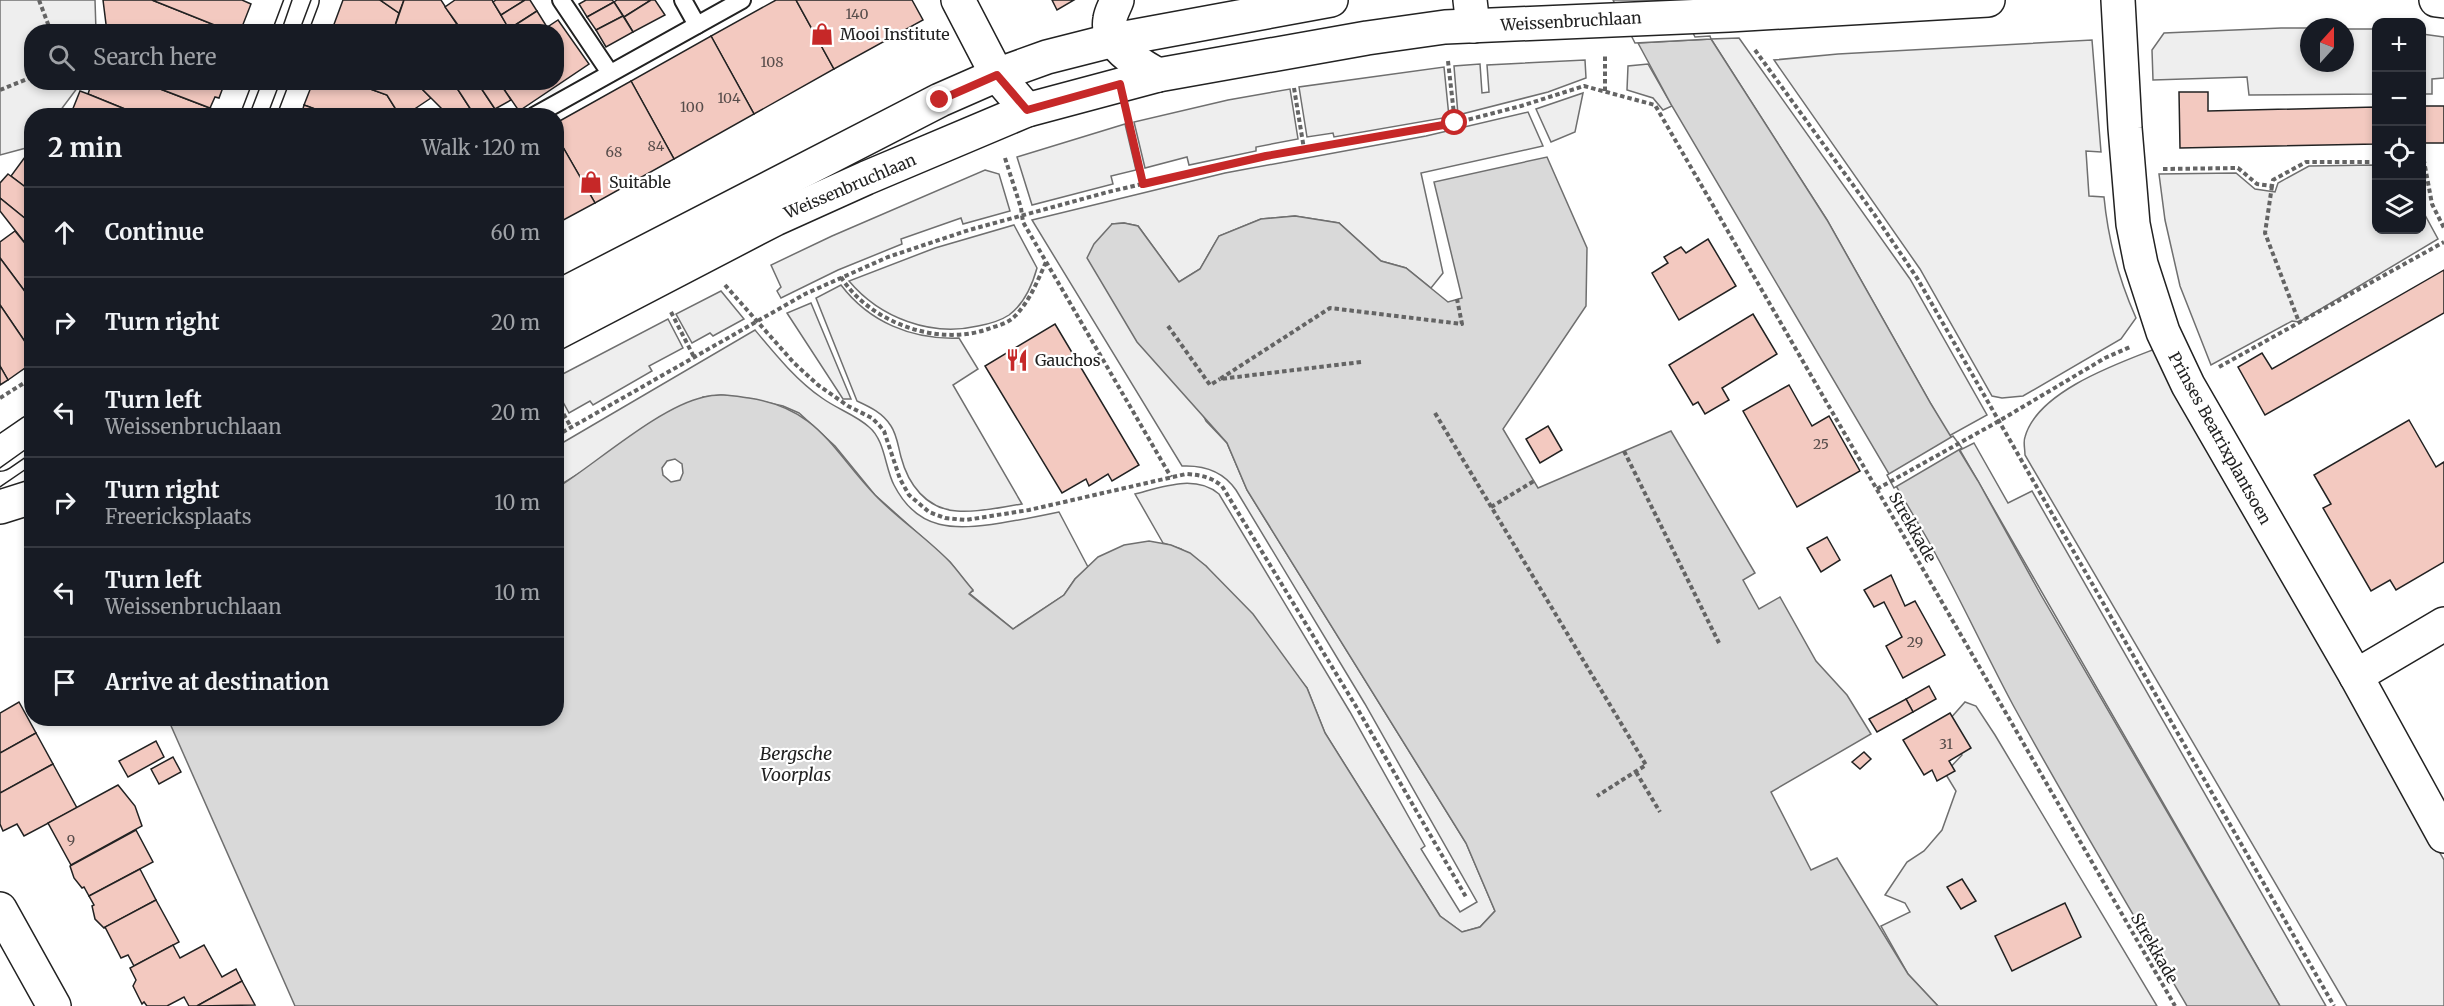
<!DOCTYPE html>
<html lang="en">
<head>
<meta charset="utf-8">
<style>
  :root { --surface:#171b24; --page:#20242c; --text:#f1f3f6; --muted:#9ea1a6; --line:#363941 }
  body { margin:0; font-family:Merriweather,serif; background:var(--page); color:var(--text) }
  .controls { position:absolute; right:18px; top:18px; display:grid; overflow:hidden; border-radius:12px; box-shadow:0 3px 9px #0003 }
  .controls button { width:54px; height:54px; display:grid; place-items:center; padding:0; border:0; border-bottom:2px solid var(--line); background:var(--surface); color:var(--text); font:30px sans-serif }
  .compass { position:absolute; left:2300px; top:18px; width:54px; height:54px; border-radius:50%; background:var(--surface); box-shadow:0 3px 9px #0003; rotate:21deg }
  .stop { position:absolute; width:18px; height:18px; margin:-14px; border:4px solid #c62828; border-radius:50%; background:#fff }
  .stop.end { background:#c62828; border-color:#fff; box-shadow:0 2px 6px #0008 }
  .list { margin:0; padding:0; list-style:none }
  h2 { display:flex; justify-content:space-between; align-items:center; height:78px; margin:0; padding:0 24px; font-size:26px }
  h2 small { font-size:20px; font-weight:400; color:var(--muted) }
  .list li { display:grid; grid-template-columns:39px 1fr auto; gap:18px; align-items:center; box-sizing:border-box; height:90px; padding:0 24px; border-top:2px solid var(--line) }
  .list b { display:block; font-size:22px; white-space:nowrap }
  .list p { margin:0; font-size:20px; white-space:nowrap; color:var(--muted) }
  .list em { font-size:20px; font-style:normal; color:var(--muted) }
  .icon { flex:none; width:33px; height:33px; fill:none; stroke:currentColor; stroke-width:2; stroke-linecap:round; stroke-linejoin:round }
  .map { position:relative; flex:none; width:2444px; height:1006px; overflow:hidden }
  .search { position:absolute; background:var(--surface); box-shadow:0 3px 9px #0003; left:24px; top:24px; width:540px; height:66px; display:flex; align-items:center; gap:15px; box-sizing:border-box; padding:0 21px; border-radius:24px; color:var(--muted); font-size:22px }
  .panel { position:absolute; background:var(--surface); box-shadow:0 3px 9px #0003; left:24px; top:108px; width:540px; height:618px; border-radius:24px }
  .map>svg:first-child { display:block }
  .green { fill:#eee; stroke:#6f6f6f; stroke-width:1.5 }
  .water { fill:#d9d9d9; stroke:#6f6f6f; stroke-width:1.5; fill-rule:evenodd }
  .pier { fill:#fff; stroke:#6f6f6f; stroke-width:1.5 }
  .building { fill:#f3c9c0; stroke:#222; stroke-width:1.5 }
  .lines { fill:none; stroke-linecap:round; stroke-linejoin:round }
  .service-casing { stroke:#222; stroke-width:20 }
  .minor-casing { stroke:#222; stroke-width:36 }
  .tertiary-casing { stroke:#222; stroke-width:36 }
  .path { stroke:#646464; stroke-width:4; stroke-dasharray:4.5 3; stroke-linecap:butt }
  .service { stroke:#fff; stroke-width:16 }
  .minor { stroke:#fff; stroke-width:33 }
  .tertiary { stroke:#fff; stroke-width:33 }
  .tram { stroke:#222; stroke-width:1.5 }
  .route { stroke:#c62828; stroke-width:8 }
  .labels { text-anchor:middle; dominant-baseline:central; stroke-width:4.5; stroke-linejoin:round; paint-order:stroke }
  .number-label { font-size:14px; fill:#564c4a }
  .street-label { font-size:16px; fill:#222; stroke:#fff }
  .poi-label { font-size:16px; fill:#222; stroke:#fff; text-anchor:start }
  .water-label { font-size:18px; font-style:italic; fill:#222; stroke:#fff }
</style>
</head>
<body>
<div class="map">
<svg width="2444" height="1006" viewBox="0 0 2444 1006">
  <rect width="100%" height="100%" fill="#fff"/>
  <g class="green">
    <path d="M0 0H95L96 31 32 32V82L81 83 57 115 32 116 31 143 26 148 0 155Z"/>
    <path d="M2281 28H2309V63H2345V29H2376V94L2249 95 2247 77 2153 80 2152 50 2164 33Z"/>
    <path d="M2422 34 2444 37V78L2432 79V94H2422Z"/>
    <path d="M1739 38 1910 279 1987 415 1949 436 1827 220 1711 39Z"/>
    <path d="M2092 40 2101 152 2086 151 2089 196 2104 197C2108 239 2119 280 2136 318L2121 339 2023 396 2002 398 1992 396 1920 269 1774 60 1838 54Z"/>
    <path d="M1585 60 1586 78 1548 92 1458 115 1454 66 1480 64 1482 93 1489 92 1487 65Z"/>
    <path d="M1648 64 1672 106 1663 110 1653 98 1627 90 1628 66Z"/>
    <path d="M1444 67 1449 117 1334 137 1333 133 1307 137 1299 87Z"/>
    <path d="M1290 89 1298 139 1256 147V151L1189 165 1187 157 1145 168 1134 122 1228 100Z"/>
    <path d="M1583 93 1575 132 1551 142 1536 109Z"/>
    <path d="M1528 112 1543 146 1421 173 1443 273 1431 288 1406 268 1381 261 1339 223 1295 216 1261 219 1219 236 1200 269 1179 282 1138 226 1124 223 1112 224 1206 421 1227 443 1247 490 1466 843 1495 911 1480 927 1462 932 1440 916 1325 733 1307 688 1206 566 1181 549 1163 543 1135 494C1162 487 1195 474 1219 494L1350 712 1425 846 1421 849 1460 912 1477 902 1365 704 1236 490C1223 471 1204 465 1182 466L1032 220 1225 173 1426 136Z"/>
    <path d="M1125 124 1136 170 1111 176 1113 184 1032 205 1017 157Z"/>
    <path d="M2376 165V230H2422V192L2425 215 2438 239 2299 322 2292 321 2211 365 2180 286 2165 220 2159 174 2236 173 2255 189 2275 192 2278 183 2309 166Z"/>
    <path d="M985 170 999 174 1010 211 963 224 961 218 901 239 902 244 838 270 781 298 777 291 781 287 771 265 832 236Z"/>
    <path d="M1014 225 1037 268C1032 286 1024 304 1009 315 1000 321 989 324 978 326 931 337 880 318 849 281L935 248Z"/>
    <path d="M841 285C869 322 912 340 959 338L978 369 953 385 1022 504C1001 507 978 513 957 511 926 509 908 484 901 457 898 446 897 435 891 426 883 413 870 407 857 401L816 298Z"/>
    <path d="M721 291 744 319 713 336 710 333 692 343 676 314Z"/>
    <path d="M811 303 851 399H843L787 313Z"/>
    <path d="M668 319 683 348 649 366 652 371 593 405 590 401 569 413 557 391V377Z"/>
    <path d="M755 330C775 354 796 380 822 398 837 409 856 415 869 427 885 440 885 468 894 485 918 532 955 530 1001 523 1020 520 1040 516 1059 512L1088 567 1075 579 1064 595 1013 629 969 593 973 591 950 562 875 495 835 446 799 413 783 406 752 399 721 395 703 397 557 487V446Z"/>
    <path d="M2155 349 2206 445 2444 860V1006H2347L2025 455C2025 449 2023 442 2025 437 2037 392 2116 364 2155 349Z"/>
    <path d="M1974 443 2008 503 2032 491 2326 1006H2280L1960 450Z"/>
    <path d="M1965 702 1976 706 1995 735 2157 1006H1938L1908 974 1881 926 1910 912 1905 903 1885 895 1907 862 1924 851 1942 830 1956 791 1945 773 1962 755 1941 729Z"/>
  </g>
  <g class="water">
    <path d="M1711 39 1827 220 1931 404 1978 481 2041 595 2280 1006H2187C2128 906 2069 807 2013 705 1983 649 1957 591 1925 535L1672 106 1638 43Z"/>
    <path d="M1547 157 1587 248 1586 306 1503 429 1538 488 1671 431 1755 573 1743 580 1759 609 1780 597 1816 661 1847 695 1871 734 1771 792 1811 870 1837 858 1908 974 1938 1006H295L168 719 556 718 557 488C598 462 659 407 704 397 719 393 734 396 749 398 818 408 832 450 875 495 898 519 927 538 950 562 958 571 965 581 973 590L969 594 1013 629 1064 595 1075 579 1098 557 1124 545 1149 541 1171 545 1190 553 1206 566 1253 614 1307 688 1325 733 1440 916 1462 932 1480 927 1495 911 1466 843 1247 490 1227 443 1137 342 1087 258 1094 244 1112 224 1124 223 1138 226 1179 282 1200 269 1219 236 1261 219 1295 216 1339 223 1381 261 1406 268 1448 302 1462 298 1434 182ZM675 459 682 464 683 473 680 480 671 482 663 475 662 468 667 461Z"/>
  </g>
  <g class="pier">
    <path d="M1613 0H1677L1695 37 1710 36 1711 39 1635 43Z"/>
    <path d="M1953 436 1962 448 1894 488 1887 475Z"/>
  </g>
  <g class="building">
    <path d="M103 0H152L232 32H107Z"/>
    <path d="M152 0H242L251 4 240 32H232Z"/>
    <path d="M343 0H380L399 13 393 32H346L333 27Z"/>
    <path d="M380 0H404L399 13Z"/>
    <path d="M404 0H441L458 26 456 32H393Z"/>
    <path d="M455 0H492L511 32H463L445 7Z"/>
    <path d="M496 0H525L501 15 493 2Z"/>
    <path d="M525 0H530L537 11 509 29 501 15Z"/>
    <path d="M586 0H612L614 2 587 17 579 4Z"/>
    <path d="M617 0H651L624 17 614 2Z"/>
    <path d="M651 0H655L665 15 633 32 624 17Z"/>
    <path d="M776 0H796L834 69 754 114 711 36Z"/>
    <path d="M796 0H912L923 20 834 69Z"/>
    <path d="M1052 0H1074L1057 10Z"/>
    <path d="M614 2 623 16 596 30 587 17Z"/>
    <path d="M537 11 547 27 540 32H511L509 29Z"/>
    <path d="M623 16 633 32 606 47 596 30Z"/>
    <path d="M558 20 589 64 519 111 499 82H556V32H540Z"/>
    <path d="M333 27 346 32H331Z"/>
    <path d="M711 36 754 114 674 159 631 81Z"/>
    <path d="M631 81 674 159 595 203 556 135V123Z"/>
    <path d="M92 82H142L215 110 213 116H142L88 94Z"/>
    <path d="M142 82H225L219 98 215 97 210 108Z"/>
    <path d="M313 82H351L387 95 400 116H334L304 105Z"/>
    <path d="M351 82H415L431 98 404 116H400L387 95Z"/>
    <path d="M415 82H453L475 116H449Z"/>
    <path d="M453 82H477L495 109 483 116H475Z"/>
    <path d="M477 82H499L511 100 495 109Z"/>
    <path d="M80 91 88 94 142 116H70Z"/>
    <path d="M2179 92H2208V111L2376 107V144L2180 148Z"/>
    <path d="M304 105 334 116H301Z"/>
    <rect x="2422" y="106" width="22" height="37"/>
    <path d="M556 135 595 203 556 224Z"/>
    <path d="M25 157 32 161V192L11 176Z"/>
    <path d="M8 174 32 192V224L0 198V183Z"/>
    <path d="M0 198 32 224V252L0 211Z"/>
    <path d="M15 231 32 252V301L0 258V242Z"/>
    <path d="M1708 239 1736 286 1679 320 1652 273 1668 263 1664 257 1681 247 1686 253Z"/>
    <path d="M0 258 32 301V352L0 305Z"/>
    <path d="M2444 270V313L2265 415 2238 367 2262 353 2272 369Z"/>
    <path d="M0 305 32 352V363L8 380 0 366Z"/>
    <path d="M1753 314 1777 354 1722 388 1729 400 1705 414 1698 402 1693 405 1669 365Z"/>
    <path d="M1055 324 1139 465 1112 481 1108 474 1089 486 1086 479 1062 493 985 366Z"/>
    <path d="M0 366 8 380 0 385Z"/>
    <path d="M1789 385 1812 426 1829 416 1860 471 1797 507 1743 411Z"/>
    <path d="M2409 420 2436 467 2444 462V562L2396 590 2390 580 2371 591 2323 508 2331 504 2314 475Z"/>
    <path d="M1548 426 1562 450 1540 463 1526 439Z"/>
    <path d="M1827 537 1840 560 1821 572 1807 548Z"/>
    <path d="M1891 575 1905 606 1915 601 1945 655 1903 678 1886 646 1902 637 1884 602 1874 607 1864 590Z"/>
    <path d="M32 605V622L25 608Z"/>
    <path d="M1929 686 1936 699 1913 712 1906 699Z"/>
    <path d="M1906 699 1913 712 1877 732 1869 719Z"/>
    <path d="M19 702 36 733 0 753V713Z"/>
    <path d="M1950 713 1971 748 1949 761 1955 771 1937 781 1932 770 1924 775 1903 740Z"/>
    <path d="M36 733 53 764 0 793V753Z"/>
    <path d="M156 741 164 757 128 777 119 761Z"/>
    <path d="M1864 752 1871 759 1860 769 1852 762Z"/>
    <path d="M173 757 181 772 159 784 151 769Z"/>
    <path d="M53 764 77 808 24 836 17 824 3 831 0 824V793Z"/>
    <path d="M118 785 135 806 142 826 71 865 48 823Z"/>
    <path d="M136 830 153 862 89 896 84 887 82 888 74 878 70 866Z"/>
    <path d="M140 869 156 900 104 928 95 919 92 906 94 905 89 896Z"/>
    <path d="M1962 879 1976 901 1961 909 1947 887Z"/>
    <path d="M156 900 179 942 134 966 128 955 121 958 105 927Z"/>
    <path d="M2065 903 2081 937 2012 971 1995 936Z"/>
    <path d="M173 945 180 958 204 945 222 977 236 969 242 981 197 1006H189L184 997 167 1006H147L144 1002 142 1004 133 986 136 980 130 968Z"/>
    <path d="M242 981 255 1005 197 1006Z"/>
  </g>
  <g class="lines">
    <g class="service-casing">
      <g id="service">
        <path d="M561 0 610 73"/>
        <path d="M683 0 697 25"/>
        <path d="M534 116 742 0"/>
      </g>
    </g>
    <g class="minor-casing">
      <g id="minor">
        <path d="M958 0 997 75 1027 110"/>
        <path d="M1117 0C1115 6 1111 12 1110 19 1105 46 1139 64 1158 75"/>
        <path d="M1470 0 1473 26"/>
        <path d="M2118 0 2125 128 2133 224 2141 264 2163 332 2188 385 2356 676 2444 836"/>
        <path d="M290 32 302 0"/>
        <path d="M258 116 271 82"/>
        <path d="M2356 676 2444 624"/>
        <path d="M0 909 54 1006"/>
      </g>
    </g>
    <g class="tertiary-casing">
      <g id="tertiary">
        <path d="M2436 0 2444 1"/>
        <path d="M556 298 940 100 997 75 1047 57 1114 40 1331 0"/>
        <path d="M556 333 775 219 866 178 1027 110 1158 75 1367 38 1445 27 1729 15 1988 0"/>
        <path d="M0 454 32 432"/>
        <path d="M0 507 32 497"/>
      </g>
    </g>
    <g class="path">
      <path d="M39 0 51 32"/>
      <path d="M1755 50 1874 214 1917 278 2334 1006"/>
      <path d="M1448 61 1455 123"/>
      <path d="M1294 88 1304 149"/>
      <path d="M0 90 32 77"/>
      <path d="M1605 91V56"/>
      <path d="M1128 120 1143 184"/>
      <path d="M1005 158 1021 208 1023 222 1171 477"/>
      <path d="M2422 161H2424L2432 204 2444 228"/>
      <path d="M2163 169 2238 168 2257 184 2272 186 2273 180 2306 162H2376"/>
      <path d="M2272 186 2265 233 2299 322"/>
      <path d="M841 277C869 322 937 347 988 329 996 326 1006 324 1013 318 1029 303 1037 282 1046 262"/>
      <path d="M725 285 794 363 818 385 848 406 872 418 879 425 884 431 900 479 909 495 929 512 945 518 966 520 1029 510 1186 474C1201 475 1211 477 1222 486L1357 708 1466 897"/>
      <path d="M671 312 694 357"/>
      <path d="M1168 326 1210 385 1220 379"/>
      <path d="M1361 362 1220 379 1330 308 1462 324 1457 299"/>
      <path d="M2219 367 2444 242"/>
      <path d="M0 398 32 378"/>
      <path d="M556 401 571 427"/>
      <path d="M1435 413 1646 765 1597 796"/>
      <path d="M556 436 805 294 888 257 969 230 1108 192 1189 173 1304 149 1455 123 1521 106 1584 86 1655 105 2175 1006"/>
      <path d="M1624 451 1719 643"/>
      <path d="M1877 489 1999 421 2105 358 2130 347"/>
      <path d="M1491 507 1534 481"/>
      <path d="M1636 772 1660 812"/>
    </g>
    <use href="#service" class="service"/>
    <use href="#minor" class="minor"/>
    <use href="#tertiary" class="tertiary"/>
    <g class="tram">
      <path d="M281 32 292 0"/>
      <path d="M299 32 311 0"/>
      <path d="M249 116 262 82"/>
      <path d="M267 116 280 82"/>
      <path d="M0 468 32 445"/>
      <path d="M0 487 32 465"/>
    </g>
  </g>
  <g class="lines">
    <path class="route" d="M940 100 997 75 1027 110 1120 84 1143 184 1266 156 1455 123"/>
  </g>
  <defs>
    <g id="shop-bare" transform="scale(1.8)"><path d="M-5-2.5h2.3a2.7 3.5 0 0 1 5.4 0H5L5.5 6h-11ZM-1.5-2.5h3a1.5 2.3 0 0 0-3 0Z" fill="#c62828" stroke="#fff" stroke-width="2.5" paint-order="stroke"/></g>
    <g id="restaurant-bare" transform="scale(1.8)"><path d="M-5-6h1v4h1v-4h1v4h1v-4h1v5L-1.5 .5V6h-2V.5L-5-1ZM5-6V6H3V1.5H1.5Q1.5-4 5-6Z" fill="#c62828" stroke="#fff" stroke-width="2.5" paint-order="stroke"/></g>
  </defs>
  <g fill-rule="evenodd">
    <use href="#shop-bare" x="822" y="34"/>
    <use href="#shop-bare" x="591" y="182"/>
    <use href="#restaurant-bare" x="1017" y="360"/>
  </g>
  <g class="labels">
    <g class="number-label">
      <text x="857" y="14">140</text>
      <text x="772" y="62">108</text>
      <text x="729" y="98">104</text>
      <text x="692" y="107">100</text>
      <text x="656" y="146">84</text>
      <text x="614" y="152">68</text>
      <text x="1821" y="444">25</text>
      <text x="1915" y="642">29</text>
      <text x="1946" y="744">31</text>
      <text x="71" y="840">9</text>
    </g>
    <g class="street-label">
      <text transform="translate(1571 21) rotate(-3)">Weissenbruchlaan</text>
      <text transform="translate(850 186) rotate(-23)">Weissenbruchlaan</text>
      <text transform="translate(2220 438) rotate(61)">Prinses Beatrixplantsoen</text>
      <text transform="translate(1913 527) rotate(60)">Strekkade</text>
      <text transform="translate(2155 948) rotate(60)">Strekkade</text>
    </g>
    <g class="poi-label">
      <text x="840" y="34">Mooi Institute</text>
      <text x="609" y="182">Suitable</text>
      <text x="1035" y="360">Gauchos</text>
    </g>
    <g class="water-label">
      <text x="796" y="753">Bergsche<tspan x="796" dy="21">Voorplas</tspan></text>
    </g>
  </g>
</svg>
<div class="controls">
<button>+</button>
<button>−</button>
<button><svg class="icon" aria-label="locate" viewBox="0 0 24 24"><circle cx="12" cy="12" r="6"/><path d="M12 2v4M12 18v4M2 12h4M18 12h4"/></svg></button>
<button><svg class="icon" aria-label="layers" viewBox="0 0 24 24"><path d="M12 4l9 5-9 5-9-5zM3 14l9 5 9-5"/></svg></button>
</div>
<svg class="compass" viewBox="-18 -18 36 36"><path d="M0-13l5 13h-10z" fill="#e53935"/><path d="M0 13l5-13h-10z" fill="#9ea1a6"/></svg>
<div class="stop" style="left:1455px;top:123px"></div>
<div class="stop end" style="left:940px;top:100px"></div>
<div class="search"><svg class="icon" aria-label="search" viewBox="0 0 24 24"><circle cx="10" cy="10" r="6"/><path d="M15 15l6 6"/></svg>Search here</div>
<section class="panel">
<h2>2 min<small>Walk · 120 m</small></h2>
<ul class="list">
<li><svg class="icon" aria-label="ahead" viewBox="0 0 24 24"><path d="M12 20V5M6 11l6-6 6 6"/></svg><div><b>Continue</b></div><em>60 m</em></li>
<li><svg class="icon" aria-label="right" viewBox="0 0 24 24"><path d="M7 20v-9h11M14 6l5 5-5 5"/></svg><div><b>Turn right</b></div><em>20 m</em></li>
<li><svg class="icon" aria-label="left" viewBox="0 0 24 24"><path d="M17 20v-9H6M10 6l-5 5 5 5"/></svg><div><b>Turn left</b><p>Weissenbruchlaan</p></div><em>20 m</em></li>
<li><svg class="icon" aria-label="right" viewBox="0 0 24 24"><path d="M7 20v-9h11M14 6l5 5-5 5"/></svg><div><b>Turn right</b><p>Freericksplaats</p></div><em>10 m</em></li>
<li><svg class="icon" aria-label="left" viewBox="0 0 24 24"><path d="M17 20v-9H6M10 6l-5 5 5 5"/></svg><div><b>Turn left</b><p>Weissenbruchlaan</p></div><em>10 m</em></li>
<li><svg class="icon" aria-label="arrive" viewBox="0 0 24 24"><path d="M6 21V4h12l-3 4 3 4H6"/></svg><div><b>Arrive at destination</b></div></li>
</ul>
</section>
</div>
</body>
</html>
